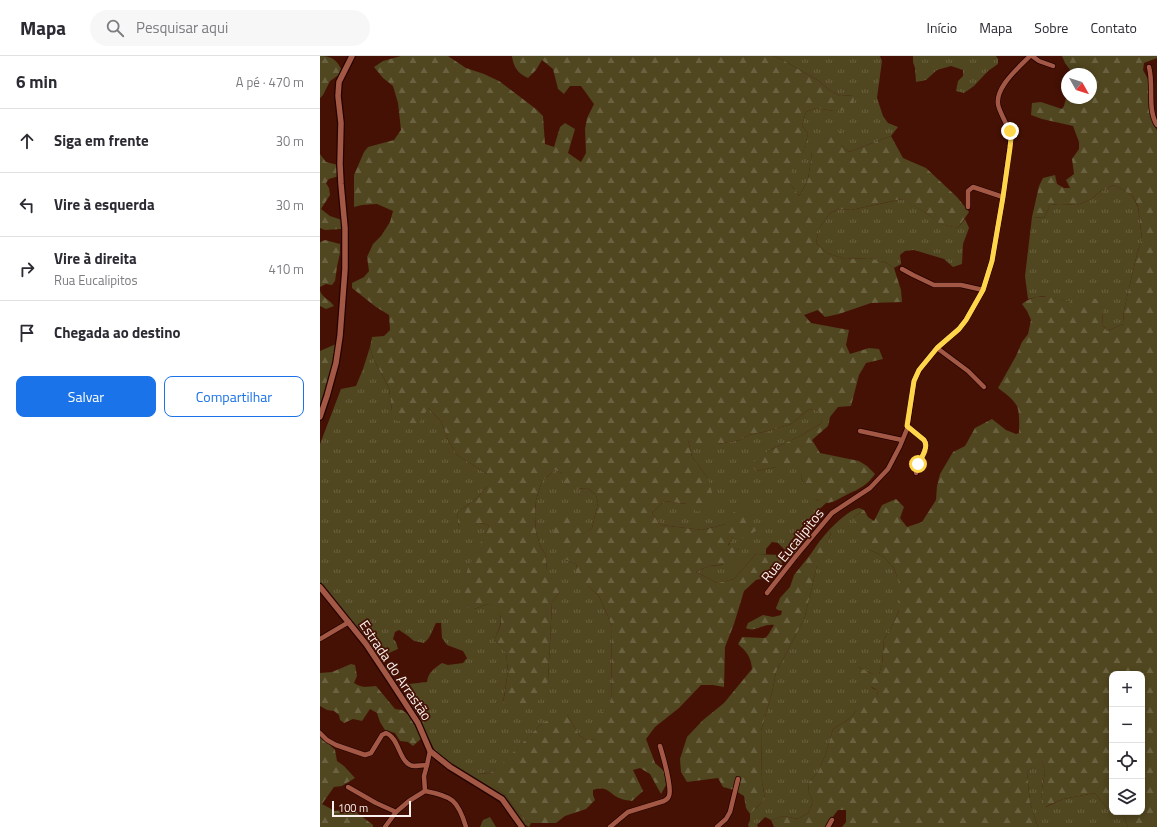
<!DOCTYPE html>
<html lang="pt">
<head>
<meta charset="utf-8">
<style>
  :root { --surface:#fff; --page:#f7f7f7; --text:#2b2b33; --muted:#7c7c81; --line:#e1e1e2; --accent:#1a73e8 }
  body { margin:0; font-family:"Titillium Web",sans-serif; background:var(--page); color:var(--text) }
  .controls { position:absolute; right:12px; bottom:12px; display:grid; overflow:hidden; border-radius:8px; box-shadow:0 2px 6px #0003 }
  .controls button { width:36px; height:36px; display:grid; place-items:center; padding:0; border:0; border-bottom:1px solid var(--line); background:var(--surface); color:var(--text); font:20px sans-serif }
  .compass { position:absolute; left:741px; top:12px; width:36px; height:36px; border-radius:50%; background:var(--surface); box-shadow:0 2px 6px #0003; rotate:129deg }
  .scale { position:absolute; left:12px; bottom:10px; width:79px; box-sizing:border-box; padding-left:4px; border:2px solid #fbf2ef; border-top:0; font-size:11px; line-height:14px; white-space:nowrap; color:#fbf2ef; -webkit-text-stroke:3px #451104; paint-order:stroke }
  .stop { position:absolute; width:12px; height:12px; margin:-9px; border:3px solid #ffd54a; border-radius:50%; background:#fff }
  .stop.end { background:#ffd54a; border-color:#fff; box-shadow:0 1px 4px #0008 }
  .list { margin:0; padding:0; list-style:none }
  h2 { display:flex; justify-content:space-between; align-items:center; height:52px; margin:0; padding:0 16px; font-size:17px }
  h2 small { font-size:13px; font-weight:400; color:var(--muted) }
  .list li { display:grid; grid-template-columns:26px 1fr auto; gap:12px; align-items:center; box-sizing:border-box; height:64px; padding:0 16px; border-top:1px solid var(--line) }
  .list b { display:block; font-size:15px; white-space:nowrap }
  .list p { margin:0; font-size:13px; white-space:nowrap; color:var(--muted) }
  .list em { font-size:13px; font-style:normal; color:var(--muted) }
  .actions { display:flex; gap:8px; padding:12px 16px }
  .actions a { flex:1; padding:9px 0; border:1px solid var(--accent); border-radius:8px; text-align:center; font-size:14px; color:var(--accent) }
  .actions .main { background:var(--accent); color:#fff }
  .icon { flex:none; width:22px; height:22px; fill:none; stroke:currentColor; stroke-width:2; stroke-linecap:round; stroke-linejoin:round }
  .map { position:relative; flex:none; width:837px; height:771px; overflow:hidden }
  header { display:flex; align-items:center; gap:24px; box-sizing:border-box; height:56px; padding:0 20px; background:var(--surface); border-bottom:1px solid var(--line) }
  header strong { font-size:19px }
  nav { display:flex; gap:22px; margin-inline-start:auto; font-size:14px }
  .search { width:280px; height:36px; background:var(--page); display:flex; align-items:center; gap:10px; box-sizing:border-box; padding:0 14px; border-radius:22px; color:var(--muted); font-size:15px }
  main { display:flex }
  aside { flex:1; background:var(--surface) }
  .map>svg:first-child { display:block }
  .grass { fill:url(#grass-tufts) }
  .forest { fill:url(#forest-firs) }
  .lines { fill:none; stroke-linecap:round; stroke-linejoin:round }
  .minor-casing { stroke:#230200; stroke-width:6 }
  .tertiary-casing { stroke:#230200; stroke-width:8 }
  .minor { stroke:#a35845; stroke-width:4.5 }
  .tertiary { stroke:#a35845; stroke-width:5.5 }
  .route { stroke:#ffd54a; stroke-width:5 }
  .labels { text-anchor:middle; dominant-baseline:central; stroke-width:3.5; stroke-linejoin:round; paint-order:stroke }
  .street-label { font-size:14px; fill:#fbf2ef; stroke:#451104 }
</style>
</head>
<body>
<header>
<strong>Mapa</strong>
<div class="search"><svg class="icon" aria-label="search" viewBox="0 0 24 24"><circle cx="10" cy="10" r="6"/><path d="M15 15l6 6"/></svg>Pesquisar aqui</div>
<nav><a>Início</a><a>Mapa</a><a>Sobre</a><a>Contato</a></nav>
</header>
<main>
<aside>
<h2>6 min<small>A pé · 470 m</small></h2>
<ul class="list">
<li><svg class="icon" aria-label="ahead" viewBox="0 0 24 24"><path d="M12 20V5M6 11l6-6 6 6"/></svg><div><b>Siga em frente</b></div><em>30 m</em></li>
<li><svg class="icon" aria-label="left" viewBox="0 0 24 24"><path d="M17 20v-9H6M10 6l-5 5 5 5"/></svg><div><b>Vire à esquerda</b></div><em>30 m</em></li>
<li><svg class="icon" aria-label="right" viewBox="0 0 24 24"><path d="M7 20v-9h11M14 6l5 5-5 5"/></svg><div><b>Vire à direita</b><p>Rua Eucalipitos</p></div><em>410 m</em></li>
<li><svg class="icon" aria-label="arrive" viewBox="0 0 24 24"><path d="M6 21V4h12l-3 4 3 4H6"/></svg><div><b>Chegada ao destino</b></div></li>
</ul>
<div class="actions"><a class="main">Salvar</a><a>Compartilhar</a></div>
</aside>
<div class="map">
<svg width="837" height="771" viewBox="0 0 837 771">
  <defs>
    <pattern id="grass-tufts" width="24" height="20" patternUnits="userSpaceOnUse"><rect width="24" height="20" fill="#50461f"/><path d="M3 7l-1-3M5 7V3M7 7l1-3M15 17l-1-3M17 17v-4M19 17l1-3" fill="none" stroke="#6a6140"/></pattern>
    <pattern id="forest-firs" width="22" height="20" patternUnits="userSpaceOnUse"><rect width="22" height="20" fill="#50461f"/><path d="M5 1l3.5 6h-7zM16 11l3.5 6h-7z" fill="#6a6140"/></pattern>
  </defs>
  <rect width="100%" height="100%" fill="#451104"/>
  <g class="grass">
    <path d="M453 0H560L562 5 557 42 563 60 568 67 578 71 571 80 529 96 521 89 492 96 488 124 479 140 471 129V108L483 96 488 78 482 69 486 56 496 52 514 55 534 39 520 40 509 34 499 25 461 3Z"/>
    <path d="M593 0H676L678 3V8L668 15 654 30 644 37 636 35 638 25 643 20V14L631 10 617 14 606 24 596 26 595 12 593 6Z"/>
    <path d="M794 129 812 139 818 151 822 183 817 198 804 254 803 268 787 275 782 268 783 257 758 247H755L722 240 708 243 705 220 712 161 724 162 730 149 740 148 757 149 772 143 779 136Z"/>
    <path d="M583 143 606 157 621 168 638 172 645 163 649 172 643 188 642 208 633 211 624 203 594 194 585 195 580 199 581 208 574 212 567 207 550 202 525 203 507 197 496 187 499 172 510 157 519 153 531 154Z"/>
    <path d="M50 291 53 302 69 332 72 355 108 352 121 365 129 386 137 399 167 418V431L158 441 137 457 139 472 163 467 169 470 165 479 154 553 168 548C171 549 175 550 177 552 185 562 179 574 174 584L186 596 188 615 183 647 228 625 232 546 240 536 227 514 225 497 221 492 216 476 215 461 216 444 222 425 235 414 242 417 256 433 268 432 276 439 278 447 272 472 263 478 246 504 256 508 257 513 268 530 279 540 292 570 291 652 282 656 277 683 266 684 260 680 247 659 220 669 181 710 169 718 158 717 184 738 204 764 211 767 209 771 204 768 183 742 147 720 116 697 103 671 84 635 89 628 107 626C108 616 115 612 122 607L128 609 143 607 147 602 143 595 127 589 122 582 121 567H116C111 576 112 580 104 587L94 585 88 580 79 574 75 576 73 583 76 586 78 593 60 601 0 528V388L21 333 36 330 43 313Z"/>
    <path d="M489 353 500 355 502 367 480 380 448 395 436 415 456 411H481L482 425 497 444 506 447 485 467 470 486 483 496 478 503 472 501 458 487 452 486 446 493V498H436L414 523 397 527 376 516 389 510 402 509 419 494 408 490 413 481 406 468 382 474 341 469 332 457 344 445 367 448 388 422 372 401 368 384 398 388 420 384 429 379 448 375 471 368Z"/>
    <path d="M539 452 544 454 534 461 550 494 563 500 574 512 579 527V554L572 570 564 583 562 609 559 618H553L538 611 552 632 557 634 558 640 535 656 532 661 513 673 506 697 498 716 488 727 489 737 493 746 488 757 478 763 464 760 451 764 445 761 437 769 438 771H429L428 769 430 764V758L445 743 442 725 441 675 452 637 456 616 484 564 497 510 507 487 511 478 509 474C516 467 529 454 539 452Z"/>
    <path d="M722 704 725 716 721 739 726 751 743 743 775 737 786 751 792 754V756H796L804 760 808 771H718L710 747 707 716Z"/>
  </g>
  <g class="forest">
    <path d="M0 0C14 0 17 5 23 16L10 25 3 39 0 42Z"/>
    <path d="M81 0H128L146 12 164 18 179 25 216 53 223 60 225 88 234 91 240 71 245 67 255 73 248 97 261 106 266 97 265 73 267 62 274 48 261 30H250L244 38 238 33 233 13 222 4 216 14 208 22C198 18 193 10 192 0H453L461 3 499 25 509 34 520 40 534 39 533 53 514 55 496 52 486 56 482 69 488 78 483 97 471 109V129L479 140 488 124 492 96 507 71 521 76V89L529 96 571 80 583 102 606 112 637 141 649 156 638 172 620 168 606 157 582 143 531 154 519 153 510 157 499 172 496 187 507 197 525 203 550 202 567 207 574 212 581 234 582 246 551 247 519 258 505 261 498 254 484 259 491 267 529 274 526 289 530 298 549 292 559 293 563 303 546 307 539 319 531 350 518 351 510 361 508 370 492 384 500 397 539 405 547 410 555 418C548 428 540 433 528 438 522 441 512 448 505 447 495 445 486 435 483 426 481 422 481 415 481 411H456L436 415 431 408 448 395 480 380 502 367 499 355 489 353 471 368 448 375 429 379 420 384 398 388H378L368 384 372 401 388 422 395 447 378 456 367 448 344 445 332 457 341 469 382 474 406 468 410 458 427 451 433 462 436 475 419 484 413 481 408 489 419 494 424 499 418 507 389 510 376 516 397 527 414 523 436 498 460 499 462 508 451 520 436 524 424 535 414 568 405 591 404 631 393 629H381L359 652 335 671 326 683 335 707 344 715 346 729 341 738 330 718 320 712 313 714 323 735 312 745C308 744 303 744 299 742 288 737 288 729 273 734V739L275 744 266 753 245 760 236 767H211L204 764 184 738 157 717 169 718 180 710 220 669 237 658 247 659 260 680 266 684 276 683 273 670 282 656 291 651 292 570 279 540 268 530 251 526 257 513 256 508C253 507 250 506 247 504 235 496 232 475 234 462L249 461 263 477 272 472 278 447 276 439 268 432 256 433 251 435 243 427 242 417 235 414 222 425 216 444 215 461 216 476 221 492 225 497 227 514 243 527 240 536 232 546 228 625 221 643C208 650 197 656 183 648L188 615 186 597 174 584C182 569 187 556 168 548L154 553 142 551V534L148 512 169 470 163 467 139 473 137 457 158 441 167 431V418L137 399 129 386 121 365 108 352 97 371 76 364 72 355 69 332 53 302 50 291 52 281 64 280 70 274 69 259 56 251 32 232V227L44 221 49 215 47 201 53 188 61 180 70 166 73 155 57 148 42 149 34 151V119L44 96 48 91 74 84 81 74 78 47 73 30 63 22 54 11 63 5Z"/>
    <path d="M742 0H837V2L824 7 823 14 830 27 829 42 833 68 837 74V771H808L804 760 796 756H822V618H792V754L786 751 775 737 743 743 725 751 721 739 725 716 722 705 707 716 710 747 718 771H522L526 766V754H518L505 771H454L451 764 464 760 478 763 488 757 493 746 489 737 488 727 498 716 506 697 513 673 532 661 535 656 549 642 558 640 557 634 529 619 538 611 553 618H559L562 609 564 583 572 570 579 554V527L574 512 563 500 550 494 539 485 536 474 534 461 544 454 548 461 554 465 562 449 576 443 584 451 580 462 587 471 602 466 616 444 617 430 620 418 633 396 645 390 655 372 672 363 686 374 696 378 699 377C699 369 700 358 697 350 693 343 685 337 678 332L696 300 702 286 708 278 711 264 707 255 702 248C719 234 735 243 755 247H758L768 240 781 245 783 257 782 268 787 275 803 268 804 254 817 198 822 183 818 150 812 139 794 129 779 136 772 143 757 149 740 148 730 149 724 162 712 161 719 130 723 122 735 119 737 128 744 132H750L746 124 754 118 752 103 759 93V86L753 70 722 63 711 59 712 47 721 46 742 53 744 50 747 38V42H771V18H753L745 7Z"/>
    <path d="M0 98 6 106 18 109 19 120 9 123 6 127 9 132 10 139 1 153 10 160 22 164 21 173 5 174 0 172Z"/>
    <path d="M5 184 20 188V197L17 211 15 225 12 229 6 228 0 231V186Z"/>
    <path d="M0 235C3 242 10 244 14 250L6 253 0 250Z"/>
    <path d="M16 288C14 310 7 330 0 351V295Z"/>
    <path d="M509 474 511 478 507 487 502 506 499 508 497 510 484 564 456 616 452 637 441 675 442 725 445 743 430 758 426 752 424 740 414 734 403 731 398 722 367 726 361 716 360 703 367 681 383 664 404 647 432 613C431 601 427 596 418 588L422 581 445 582 448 579 454 569C444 567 435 577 426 572L428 567 443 559 453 561 461 559 462 555 458 554 456 552 460 542 470 531 474 519 490 499 499 486Z"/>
    <path d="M31 608 35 609 37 620 34 627C41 632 48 631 56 630L75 653 82 654 89 659 102 682 93 690 88 686 80 685 75 677 65 674 60 666 57 657 50 653 42 665 33 663 24 667 20 664 19 659 14 655 7 654 0 650V617L12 616Z"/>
    <path d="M0 679 15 694 17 705 24 710 35 722 22 730 14 731 2 748 15 755 32 753 53 769V771H0Z"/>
    <path d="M170 761 176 771H160L163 764Z"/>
  </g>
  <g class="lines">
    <g class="minor-casing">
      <g id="minor">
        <path d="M712 0 719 5 733 10"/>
        <path d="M829 11C834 29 827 54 837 69"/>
        <path d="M648 151V135L653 131 683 141"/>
        <path d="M582 213 593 219 614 229H641L663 234"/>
        <path d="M617 292 648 315 664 331"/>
        <path d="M587 370 604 384 606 387V390L596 417"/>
        <path d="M540 375 582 384"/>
        <path d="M447 537 476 500 512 457 550 432 568 413 580 390 587 373 594 325 599 314 617 292 639 273 646 264 663 234 672 205 683 141 691 82C689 71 683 63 679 52 672 34 698 12 710 0"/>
        <path d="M0 583 29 566"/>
        <path d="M0 677 7 684 16 689 45 699 51 697 62 679 66 677C80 682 79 709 94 710 98 710 103 709 107 709L110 695"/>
        <path d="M28 731 56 747 76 756"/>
        <path d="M105 735 104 720 107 709"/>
        <path d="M65 771 76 756 89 745 105 735C132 740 138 744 146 771"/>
        <path d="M290 771 308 756 344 745C347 743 348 743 349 740 352 732 343 700 340 690"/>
        <path d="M397 771 406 763 410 756 418 723"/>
        <path d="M508 771 512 764"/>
      </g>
    </g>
    <g class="tertiary-casing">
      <g id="tertiary">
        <path d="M0 361 7 340 16 307 20 280 25 213V172L21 128 20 108 21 67 18 40 19 26 32 0"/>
        <path d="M0 531 46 588 70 624 98 667 110 695 130 711 182 743 202 771"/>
      </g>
    </g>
    <use href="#minor" class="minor"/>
    <use href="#tertiary" class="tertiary"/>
  </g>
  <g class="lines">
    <path class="route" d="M598 408C602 401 609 391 604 384L587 370 594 325 599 314 617 292 639 273 646 264 663 234 672 205 683 141 690 92 691 82 690 75"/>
  </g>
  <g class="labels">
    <g class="street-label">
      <text transform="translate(472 489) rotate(-51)">Rua Eucalipitos</text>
      <text transform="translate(76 614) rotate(56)">Estrada do Arrastão</text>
    </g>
  </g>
</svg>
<div class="controls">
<button>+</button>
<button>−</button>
<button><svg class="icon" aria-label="locate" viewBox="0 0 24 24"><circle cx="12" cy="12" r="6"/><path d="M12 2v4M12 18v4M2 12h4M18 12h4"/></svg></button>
<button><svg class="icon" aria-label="layers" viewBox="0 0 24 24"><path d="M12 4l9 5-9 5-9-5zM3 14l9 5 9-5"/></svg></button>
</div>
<svg class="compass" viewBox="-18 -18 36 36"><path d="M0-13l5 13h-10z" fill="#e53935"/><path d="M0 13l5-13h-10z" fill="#7c7c81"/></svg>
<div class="scale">100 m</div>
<div class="stop" style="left:598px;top:408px"></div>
<div class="stop end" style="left:690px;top:75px"></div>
</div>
</main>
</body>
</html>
